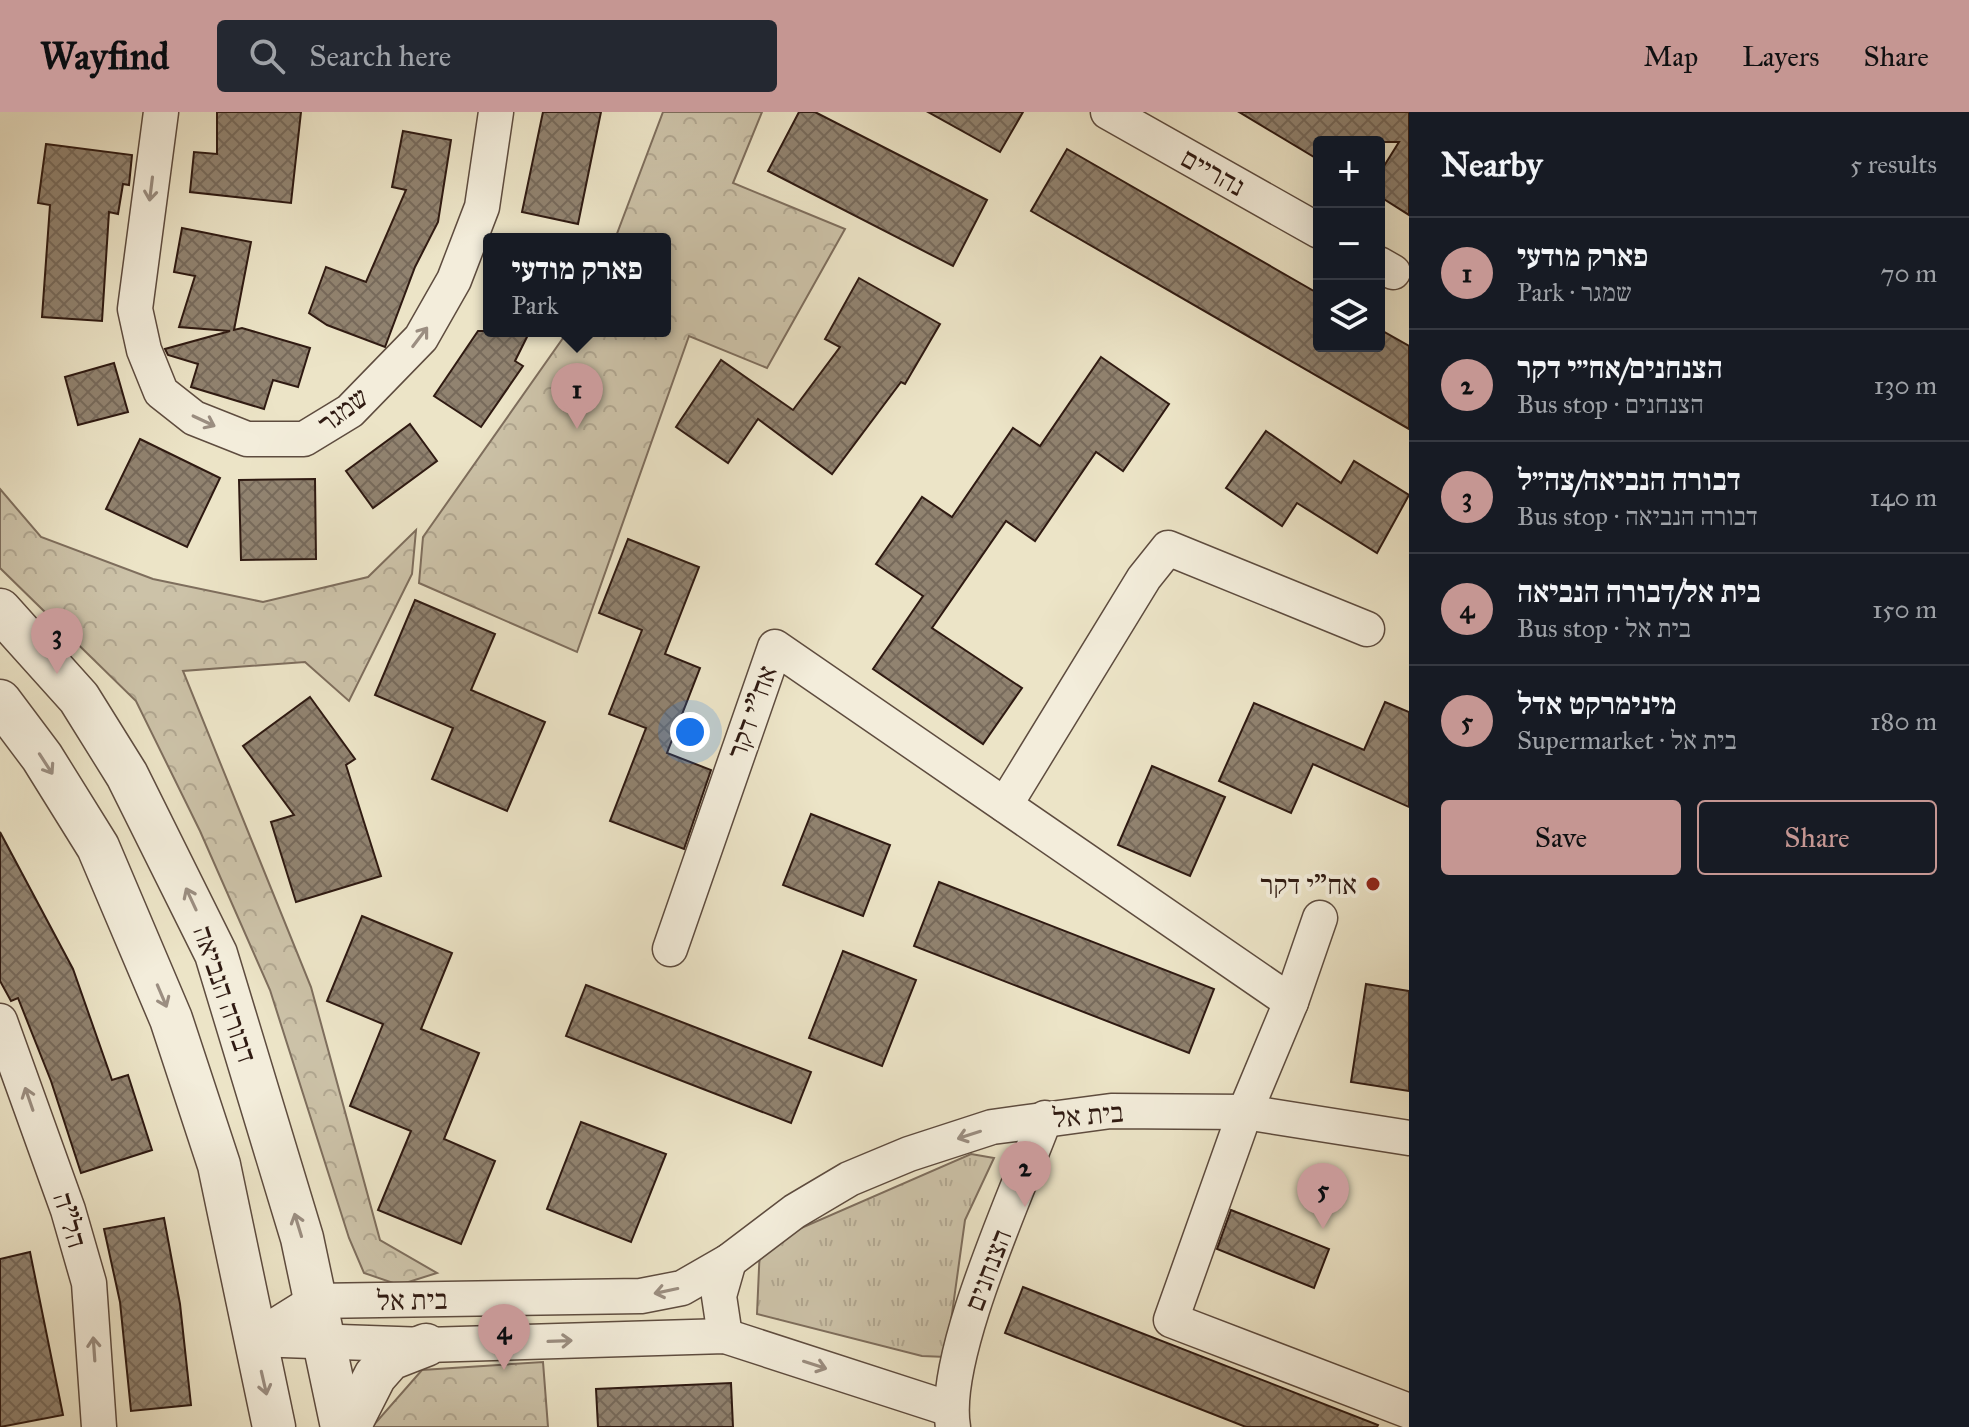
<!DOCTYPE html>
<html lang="en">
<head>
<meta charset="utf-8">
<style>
  :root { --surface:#171b24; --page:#242831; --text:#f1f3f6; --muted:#9ea1a6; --line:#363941; --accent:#c59692 }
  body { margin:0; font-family:"IM FELL Great Primer","Frank Ruhl Libre",serif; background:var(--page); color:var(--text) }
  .controls { position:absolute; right:24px; top:24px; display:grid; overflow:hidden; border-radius:8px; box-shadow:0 8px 32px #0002 }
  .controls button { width:72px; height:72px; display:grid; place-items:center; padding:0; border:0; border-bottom:2px solid var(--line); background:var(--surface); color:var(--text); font:40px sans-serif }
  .you { position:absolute; left:690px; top:620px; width:28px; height:28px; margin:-20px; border:6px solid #fff; border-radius:50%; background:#1a73e8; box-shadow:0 0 0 12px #1a73e833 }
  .badge { display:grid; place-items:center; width:52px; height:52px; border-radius:50%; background:var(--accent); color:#111; font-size:26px; font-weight:700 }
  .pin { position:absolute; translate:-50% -66px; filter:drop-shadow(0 2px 4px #0008) }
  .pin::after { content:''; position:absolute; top:42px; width:28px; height:24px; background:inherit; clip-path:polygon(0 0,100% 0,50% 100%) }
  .popup { position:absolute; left:483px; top:121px; width:188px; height:104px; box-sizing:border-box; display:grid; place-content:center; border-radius:8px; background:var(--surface); filter:drop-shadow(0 2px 6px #0005); font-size:26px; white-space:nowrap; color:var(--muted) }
  .popup b { font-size:30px; color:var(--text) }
  .popup::after { content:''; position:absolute; left:50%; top:100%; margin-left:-16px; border:16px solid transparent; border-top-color:var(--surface) }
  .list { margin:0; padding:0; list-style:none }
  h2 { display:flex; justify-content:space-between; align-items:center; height:104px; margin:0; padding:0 32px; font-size:34px }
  h2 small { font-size:26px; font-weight:400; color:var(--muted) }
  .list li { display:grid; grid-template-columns:52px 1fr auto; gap:24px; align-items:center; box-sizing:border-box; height:112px; padding:0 32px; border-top:2px solid var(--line) }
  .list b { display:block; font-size:30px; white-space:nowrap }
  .list p { margin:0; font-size:26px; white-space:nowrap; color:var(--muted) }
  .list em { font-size:26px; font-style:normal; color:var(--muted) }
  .actions { display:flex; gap:16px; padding:24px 32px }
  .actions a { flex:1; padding:18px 0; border:2px solid var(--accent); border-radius:8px; text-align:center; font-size:28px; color:var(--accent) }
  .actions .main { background:var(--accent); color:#111 }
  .icon { flex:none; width:44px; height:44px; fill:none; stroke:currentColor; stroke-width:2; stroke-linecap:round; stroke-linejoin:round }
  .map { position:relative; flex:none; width:1409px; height:1315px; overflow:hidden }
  header { display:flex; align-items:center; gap:48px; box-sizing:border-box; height:112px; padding:0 40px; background:var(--accent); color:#111 }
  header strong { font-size:38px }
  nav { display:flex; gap:44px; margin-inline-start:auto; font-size:28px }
  .search { width:560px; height:72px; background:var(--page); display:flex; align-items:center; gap:20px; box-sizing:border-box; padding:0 28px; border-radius:8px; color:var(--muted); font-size:30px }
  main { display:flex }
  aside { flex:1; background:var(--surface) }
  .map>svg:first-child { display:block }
  .grass { fill:url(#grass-tufts); stroke:#7e6e5d; stroke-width:2 }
  .park { fill:url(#park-crowns); stroke:#7e6e5d; stroke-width:2 }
  .building { fill:url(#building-cross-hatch); stroke:#2f1a12; stroke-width:2 }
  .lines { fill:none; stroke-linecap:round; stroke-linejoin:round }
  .minor-casing { stroke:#5e4c3f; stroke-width:37 }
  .tertiary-casing { stroke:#5e4c3f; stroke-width:45 }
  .minor { stroke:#f3eddb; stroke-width:34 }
  .tertiary { stroke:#f3eddb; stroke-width:42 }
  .oneway { stroke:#9b8e81 }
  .poi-dot { fill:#8f2418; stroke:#f3eddb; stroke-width:3 }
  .labels { text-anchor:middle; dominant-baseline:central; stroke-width:8; stroke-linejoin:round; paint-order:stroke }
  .street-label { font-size:28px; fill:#2f1a12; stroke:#f3eddb }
  .poi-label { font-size:28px; fill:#2f1a12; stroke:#f3eddb; text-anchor:end }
</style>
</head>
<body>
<header>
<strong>Wayfind</strong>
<div class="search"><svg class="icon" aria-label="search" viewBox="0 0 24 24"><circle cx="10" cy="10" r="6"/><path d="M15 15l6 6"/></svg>Search here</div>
<nav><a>Map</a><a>Layers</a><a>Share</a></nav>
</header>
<main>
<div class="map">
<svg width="1409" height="1315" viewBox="0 0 1409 1315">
  <defs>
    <pattern id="grass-tufts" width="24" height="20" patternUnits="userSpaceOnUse" patternTransform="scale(2)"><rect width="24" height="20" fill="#ccc2a8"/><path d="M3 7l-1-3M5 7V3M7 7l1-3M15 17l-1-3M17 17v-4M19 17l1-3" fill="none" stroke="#b0a690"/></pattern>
    <pattern id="park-crowns" width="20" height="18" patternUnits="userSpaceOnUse" patternTransform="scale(2)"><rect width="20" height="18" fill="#ccc2a8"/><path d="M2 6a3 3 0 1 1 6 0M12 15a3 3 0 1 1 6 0" fill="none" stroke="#b0a690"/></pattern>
    <pattern id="building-cross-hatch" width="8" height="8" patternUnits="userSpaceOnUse" patternTransform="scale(2)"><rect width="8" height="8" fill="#918370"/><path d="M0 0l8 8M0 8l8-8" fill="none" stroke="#776a5b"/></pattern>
  </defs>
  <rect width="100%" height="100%" fill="#ece4c7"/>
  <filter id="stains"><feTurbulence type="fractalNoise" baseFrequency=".0025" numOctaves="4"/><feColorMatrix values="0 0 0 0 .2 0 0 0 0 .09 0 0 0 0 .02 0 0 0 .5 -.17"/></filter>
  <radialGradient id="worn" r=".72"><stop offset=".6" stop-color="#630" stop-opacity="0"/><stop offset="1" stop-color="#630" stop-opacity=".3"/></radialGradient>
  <path class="grass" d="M971 1042 994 1046 965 1108 946 1245 922 1244 757 1202 760 1134Z"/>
  <g class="park">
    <path d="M663 0H762L733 71 845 117 767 256 689 224 577 540 419 471 423 425 568 219H665V127H615Z"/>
    <path d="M0 377 41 425 153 467 263 490 368 465 416 418 412 462 349 589 305 550 183 559 311 875 380 1128 437 1161 399 1173 364 1161 349 1126 270 878 200 719 136 589 0 456Z"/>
    <path d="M543 1250 548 1315H372L422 1258Z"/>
  </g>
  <g class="building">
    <path d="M217 0H301L291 91 190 80 194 40 217 42Z"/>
    <path d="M543 0H601L578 112 522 100Z"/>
    <path d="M799 0H815L987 88 953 154 768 59Z"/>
    <path d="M928 0H1023L1000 40Z"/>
    <path d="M1239 0H1409V103L1379 84V62L1399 30H1319V48Z"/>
    <path d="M403 19 451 28 438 110 415 155 385 235 327 213 309 201 326 155 366 170 406 78 392 75Z"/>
    <path d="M46 32 132 43 129 73 123 72 118 102 109 100 102 209 42 205 50 93 38 91Z"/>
    <path d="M1067 37 1319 182V234H1379V217L1409 234V317L1031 99Z"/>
    <path d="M182 116 251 130 234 218 242 216 310 236 298 275 273 268 264 297 191 275 198 252 168 243 165 237 230 219 179 215 195 164 174 160Z"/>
    <path d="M859 166 940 212 905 272 901 270 832 362 758 307 728 351 676 315 721 248 793 298 840 235 825 227Z"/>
    <path d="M478 219H530L515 249 523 254 481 315 434 284Z"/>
    <path d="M1101 245 1169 292 1123 359 1096 340 1035 429 1006 409 932 516 1022 576 983 632 873 557 923 484 876 452 922 385 952 405 1013 316 1040 334Z"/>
    <path d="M114 251 128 300 78 313 65 265Z"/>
    <path d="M410 312 437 349 373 396 346 359Z"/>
    <path d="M1266 319 1341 371 1354 349 1409 383 1377 441 1297 391 1282 414 1226 376Z"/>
    <path d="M140 327 220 366 187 435 106 397Z"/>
    <path d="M315 367 316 447 241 448 239 368Z"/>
    <path d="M628 427 699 455 665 542 700 556 667 641 711 658 684 737 610 709 646 616 609 602 642 518 599 501Z"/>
    <path d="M415 488 495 522 471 578 545 610 507 699 432 667 453 616 375 583Z"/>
    <path d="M310 585 355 647 346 653 381 764 296 790 271 710 294 703 243 634Z"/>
    <path d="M1385 590 1409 600V695L1313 652 1291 701 1219 669 1254 591 1364 638Z"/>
    <path d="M1152 654 1225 685 1190 764 1118 733Z"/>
    <path d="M811 702 890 733 863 804 783 773Z"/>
    <path d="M0 720 73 857 112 968 128 963 152 1038 81 1061 51 969 18 886 11 889 0 869Z"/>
    <path d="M939 770 1214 877 1189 941 914 834Z"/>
    <path d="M362 804 452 841 421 917 479 941 444 1027 495 1049 461 1132 378 1098 411 1019 350 994 383 912 327 889Z"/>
    <path d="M843 839 916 868 882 954 809 926Z"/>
    <path d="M1366 872 1409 879V979L1351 970Z"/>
    <path d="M586 873 811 960 791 1011 566 924Z"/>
    <path d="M581 1010 666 1042 631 1130 547 1097Z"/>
    <path d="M1231 1098 1329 1137 1314 1176 1217 1137Z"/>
    <path d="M164 1106 180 1192 191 1293 131 1299 120 1190 104 1117Z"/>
    <path d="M30 1140 63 1303 0 1315V1147Z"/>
    <path d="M1023 1175 1378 1313 1377 1315H1246L1005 1221Z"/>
    <path d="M731 1271 733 1315H598L596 1277Z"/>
  </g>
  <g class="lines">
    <g class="minor-casing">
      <g id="minor">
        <path d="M161 0 135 197 144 238 161 280 194 306 247 327H304L350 299 421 226 454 168 482 95 496 0"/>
        <path d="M1108 0 1319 119"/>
        <path d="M1379 152 1393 160"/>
        <path d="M1005 693 1144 466 1168 436 1367 517"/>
        <path d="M1320 806 1291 890 1245 1000 1171 1208 1409 1299"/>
        <path d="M670 837 775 535 1291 890"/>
        <path d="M0 909 68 1098 89 1171 99 1315"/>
        <path d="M725 1224 719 1184 729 1149"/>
        <path d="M254 1227 315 1189 641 1184 682 1176 729 1149 795 1099 849 1067 909 1042 992 1015 1111 999 1245 1000 1409 1026"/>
        <path d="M254 1227 426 1233 725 1224 950 1297"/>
        <path d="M953 1315C941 1244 1018 1079 1045 1006"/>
      </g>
    </g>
    <g class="tertiary-casing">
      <g id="tertiary">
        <path d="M0 498 79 586 127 663 216 842 302 1126 342 1315"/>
        <path d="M0 589 42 645 98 735 171 907 219 1053 274 1315"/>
        <path d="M349 1315 375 1264 390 1247 426 1233"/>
      </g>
    </g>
    <use href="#minor" class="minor"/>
    <use href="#tertiary" class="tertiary"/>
  </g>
  <defs><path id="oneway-shaft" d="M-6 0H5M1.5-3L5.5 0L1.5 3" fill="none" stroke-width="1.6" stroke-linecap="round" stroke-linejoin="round" transform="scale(2)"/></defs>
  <g class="oneway">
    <use href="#oneway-shaft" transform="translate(151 77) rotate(97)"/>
    <use href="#oneway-shaft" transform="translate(420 225) rotate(-53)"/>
    <use href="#oneway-shaft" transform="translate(204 309) rotate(25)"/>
    <use href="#oneway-shaft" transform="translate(46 652) rotate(57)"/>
    <use href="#oneway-shaft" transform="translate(191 787) rotate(-115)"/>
    <use href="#oneway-shaft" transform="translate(162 884) rotate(67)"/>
    <use href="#oneway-shaft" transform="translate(29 987) rotate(-109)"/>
    <use href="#oneway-shaft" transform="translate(969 1023) rotate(162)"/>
    <use href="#oneway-shaft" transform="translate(298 1113) rotate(-107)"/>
    <use href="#oneway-shaft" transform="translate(666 1179) rotate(168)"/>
    <use href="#oneway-shaft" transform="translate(560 1229) rotate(-2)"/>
    <use href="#oneway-shaft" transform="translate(94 1237) rotate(-94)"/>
    <use href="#oneway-shaft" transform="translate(815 1253) rotate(18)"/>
    <use href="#oneway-shaft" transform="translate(264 1271) rotate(77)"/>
  </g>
  <circle class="poi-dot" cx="1373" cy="772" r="8"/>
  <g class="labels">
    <g class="street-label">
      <text transform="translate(1213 60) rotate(29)">נהריים</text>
      <text transform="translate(343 298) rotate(-38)">שמגר</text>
      <text transform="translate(752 600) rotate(-70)">אח"י דקר</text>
      <text transform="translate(225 882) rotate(71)">דבורה הנביאה</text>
      <text transform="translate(1088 1003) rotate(-5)">בית אל</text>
      <text transform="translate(70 1108) rotate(73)">הל"ה</text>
      <text transform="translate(988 1158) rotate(-69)">הצנחנים</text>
      <text transform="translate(412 1188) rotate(-1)">בית אל</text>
    </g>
    <g class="poi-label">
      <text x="1357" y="772">אח"י דקר</text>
    </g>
  </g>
  <rect width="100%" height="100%" filter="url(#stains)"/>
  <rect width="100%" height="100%" fill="url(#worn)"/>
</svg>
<div class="controls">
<button>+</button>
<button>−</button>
<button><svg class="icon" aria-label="layers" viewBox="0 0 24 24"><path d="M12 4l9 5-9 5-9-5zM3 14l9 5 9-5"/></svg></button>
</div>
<div class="you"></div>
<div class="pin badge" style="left:577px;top:317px">1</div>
<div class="popup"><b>פארק מודעי</b>Park</div>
<div class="pin badge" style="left:1025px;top:1095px">2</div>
<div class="pin badge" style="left:57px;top:562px">3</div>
<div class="pin badge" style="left:504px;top:1258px">4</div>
<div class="pin badge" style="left:1323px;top:1117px">5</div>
</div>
<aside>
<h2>Nearby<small>5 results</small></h2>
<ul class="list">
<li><span class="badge">1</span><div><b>פארק מודעי</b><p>Park · שמגר</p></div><em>70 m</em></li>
<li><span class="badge">2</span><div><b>הצנחנים/אח״י דקר</b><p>Bus stop · הצנחנים</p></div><em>130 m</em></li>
<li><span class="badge">3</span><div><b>דבורה הנביאה/צה״ל</b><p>Bus stop · דבורה הנביאה</p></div><em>140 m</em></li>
<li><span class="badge">4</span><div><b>בית אל/דבורה הנביאה</b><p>Bus stop · בית אל</p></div><em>150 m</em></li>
<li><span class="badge">5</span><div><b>מינימרקט אדל</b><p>Supermarket · בית אל</p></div><em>180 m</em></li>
</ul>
<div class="actions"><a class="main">Save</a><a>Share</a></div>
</aside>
</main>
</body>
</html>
